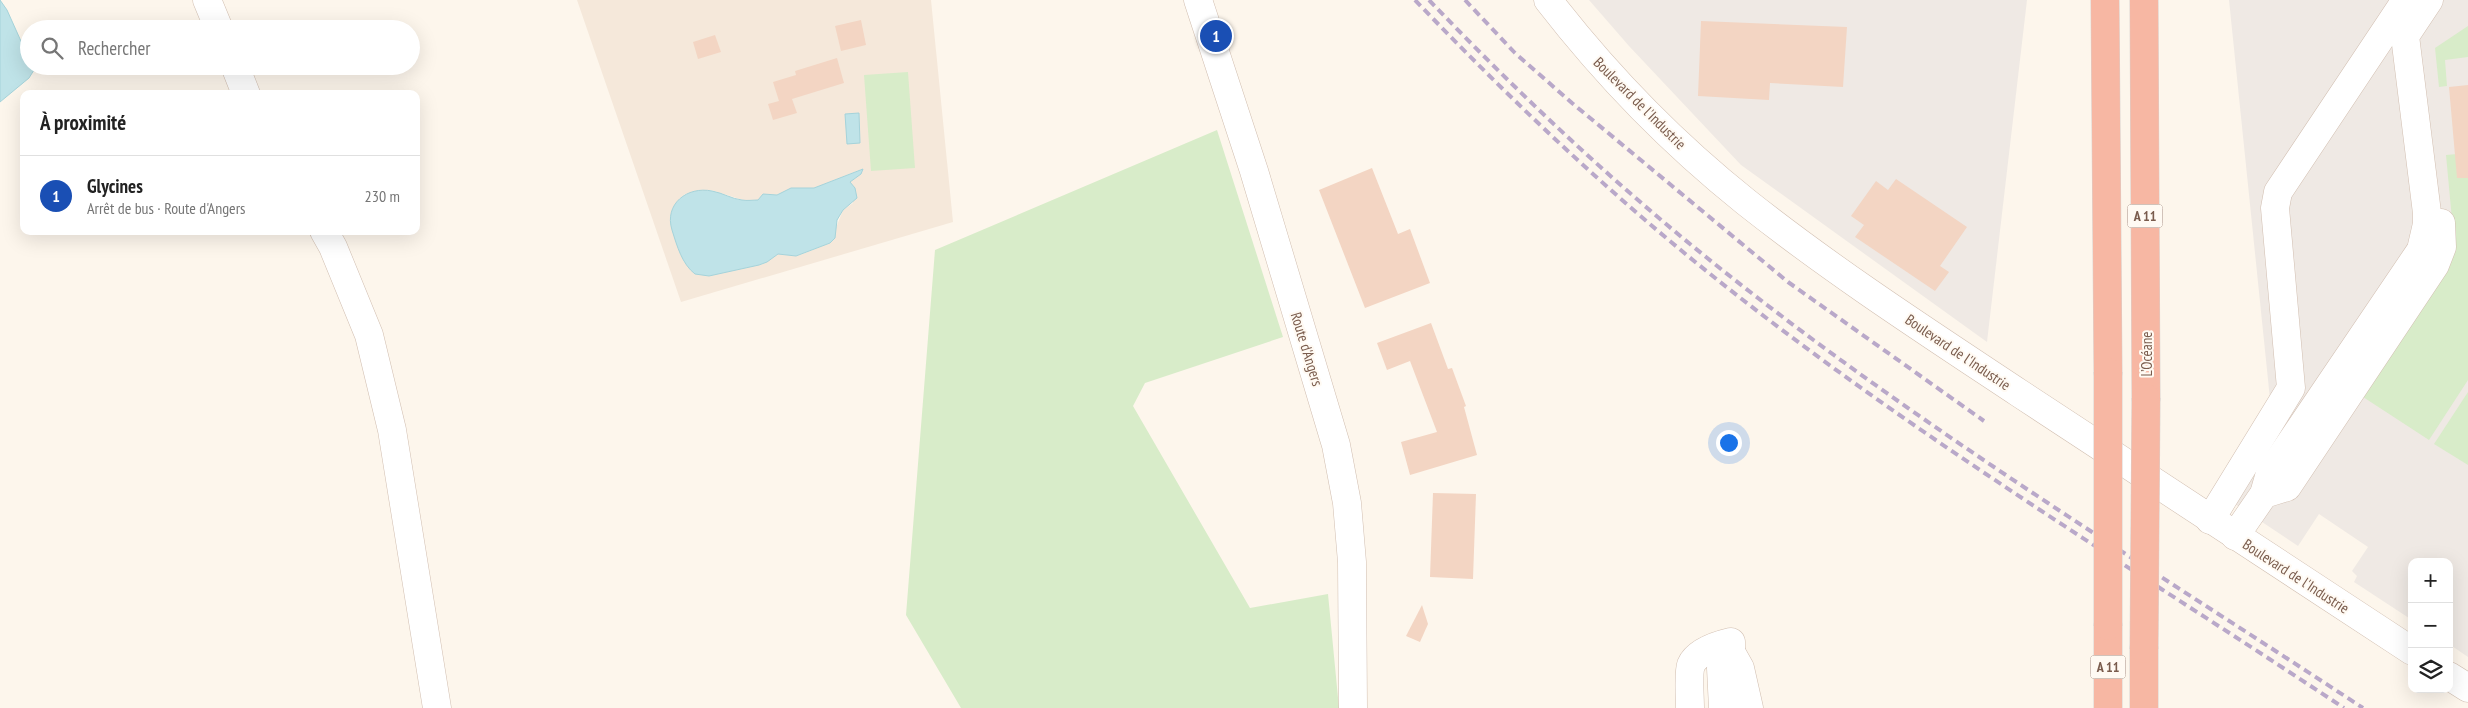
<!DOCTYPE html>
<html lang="fr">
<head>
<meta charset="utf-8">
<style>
  :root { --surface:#fff; --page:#f2f2f2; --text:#222; --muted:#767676; --line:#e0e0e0; --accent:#e76f51 }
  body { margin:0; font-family:"PT Sans Narrow",sans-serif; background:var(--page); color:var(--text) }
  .controls { position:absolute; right:15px; bottom:15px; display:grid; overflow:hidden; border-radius:10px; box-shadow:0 5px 20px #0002 }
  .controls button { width:45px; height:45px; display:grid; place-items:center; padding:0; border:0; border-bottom:1px solid var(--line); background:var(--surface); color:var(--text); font:25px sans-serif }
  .you { position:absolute; left:1728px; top:442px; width:18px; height:18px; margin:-12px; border:4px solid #fff; border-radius:50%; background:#1a73e8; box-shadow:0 0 0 8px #1a73e833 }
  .badge { display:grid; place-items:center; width:32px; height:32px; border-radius:50%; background:var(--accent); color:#fff; font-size:16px; font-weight:700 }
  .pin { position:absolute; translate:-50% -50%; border:2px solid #fff; box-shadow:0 1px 5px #0006 }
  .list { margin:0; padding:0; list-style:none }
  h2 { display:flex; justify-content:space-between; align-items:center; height:65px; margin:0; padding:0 20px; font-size:21px }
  h2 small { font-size:16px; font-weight:400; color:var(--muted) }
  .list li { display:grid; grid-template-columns:32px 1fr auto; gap:15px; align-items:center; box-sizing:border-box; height:80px; padding:0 20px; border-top:1px solid var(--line) }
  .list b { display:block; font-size:19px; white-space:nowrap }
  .list p { margin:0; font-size:16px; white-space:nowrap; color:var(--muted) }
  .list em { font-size:16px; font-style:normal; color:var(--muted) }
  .icon { flex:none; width:28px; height:28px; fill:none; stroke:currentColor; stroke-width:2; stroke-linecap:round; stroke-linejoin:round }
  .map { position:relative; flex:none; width:2468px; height:708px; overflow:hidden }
  .search { position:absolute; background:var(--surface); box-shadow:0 5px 20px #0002; left:20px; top:20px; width:400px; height:55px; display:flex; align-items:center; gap:12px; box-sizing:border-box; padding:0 18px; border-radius:28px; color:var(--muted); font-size:19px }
  .panel { position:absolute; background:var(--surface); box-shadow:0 5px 20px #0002; left:20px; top:90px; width:400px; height:145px; border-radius:10px }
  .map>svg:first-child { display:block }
  .residential { fill:#f5e8da; fill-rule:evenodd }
  .industrial { fill:#efe9e4 }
  .green { fill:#d8ecc9 }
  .water { fill:#bfe3e8; stroke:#a5d3da }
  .building { fill:#f3d5c3 }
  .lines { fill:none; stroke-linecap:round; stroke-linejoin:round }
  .minor-casing { stroke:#d1beb0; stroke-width:29 }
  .highway-casing { stroke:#dad1cd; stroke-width:29 }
  .minor { stroke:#fff; stroke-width:28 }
  .highway { stroke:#f7b7a3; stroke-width:28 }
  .rail { stroke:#b9a8c9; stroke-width:4; stroke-dasharray:8 5; stroke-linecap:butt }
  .highway-bridge-casing { stroke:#dad1cd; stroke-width:29; stroke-linecap:butt }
  .highway-bridge { stroke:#f7b7a3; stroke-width:28 }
  .labels { text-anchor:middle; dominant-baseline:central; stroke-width:4; stroke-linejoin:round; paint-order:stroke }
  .shield { fill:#fffaf3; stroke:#a28b7f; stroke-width:1 }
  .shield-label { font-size:14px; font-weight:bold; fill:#7a5c4d }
  .street-label { font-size:15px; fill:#7a5c4d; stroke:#fffaf3 }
</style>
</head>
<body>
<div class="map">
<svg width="2468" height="708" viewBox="0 0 2468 708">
  <rect width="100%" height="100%" fill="#fdf6ec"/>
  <path class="residential" d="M577 0H931L953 222 681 302ZM862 169 856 178 849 182 852 186 853 203 843 210 830 243 805 253 796 256 778 254 763 264 709 276 684 262 670 221 680 198 685 194 711 190 743 200H758L767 194 777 195 795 188H814Z"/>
  <g class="industrial">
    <path d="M1589 0H2027L1987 342 1741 165 1629 46Z"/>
    <path d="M2229 0H2468V657L2449 644V562H2412V620L2354 582 2357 576 2352 571 2368 547 2319 514 2298 546 2217 492 2270 399Z"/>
  </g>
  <g class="green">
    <path d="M2468 26V57L2445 60 2447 86 2439 87 2435 48Z"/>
    <path d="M908 72 915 168 871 171 864 75Z"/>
    <path d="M1217 130 1283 337 1145 383 1133 406 1250 608 1328 594 1339 708H961L906 615 935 250Z"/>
    <path d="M2468 153V380L2429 440 2360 395 2455 252 2446 155Z"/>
    <path d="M2468 392V465L2434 444Z"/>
  </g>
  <g class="water">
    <path d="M0 0 7 10 29 59V66H32L34 70 29 78 0 102Z"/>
    <path d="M859 113 860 143 847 144 845 114Z"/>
    <path d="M863 169 861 174 850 182 855 188 857 198 843 210 837 220 835 238 830 243 796 256 778 254 767 262 759 265 709 276 695 274C682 264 677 246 672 230 664 204 687 186 712 191 723 193 732 199 742 200 747 201 753 200 758 200L763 194 777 195 791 188H814Z"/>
  </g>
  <g class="building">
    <path d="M861 20 866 45 841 51 835 26Z"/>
    <path d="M1701 21 1847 27 1843 87 1770 83 1769 100 1698 96Z"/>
    <path d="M715 35 721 52 698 59 693 42Z"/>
    <path d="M837 58 844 83 792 99 797 113 773 120 768 104 779 101 773 82 796 75 795 71Z"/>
    <path d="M2468 85V178H2457L2449 87Z"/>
    <path d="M1372 168 1398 234 1410 229 1430 283 1365 308 1319 190Z"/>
    <path d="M1896 179 1967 227 1940 266 1949 272 1935 291 1855 237 1864 225 1851 216 1876 181 1888 190Z"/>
    <path d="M1431 323 1448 369 1452 368 1466 406 1464 407 1477 455 1410 475 1401 442 1437 432 1410 361 1387 370 1377 343Z"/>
    <path d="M1433 493 1476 494 1473 579 1430 577Z"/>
    <path d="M1422 605 1428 624 1420 642 1406 636Z"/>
  </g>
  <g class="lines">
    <g class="minor-casing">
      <g id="minor">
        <path d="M207 0 219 29"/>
        <path d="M1198 0 1254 171 1336 445 1347 503 1352 562 1353 708"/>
        <path d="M1548 0C1606 75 1672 143 1746 202 1833 271 1927 332 2019 393 2150 480 2281 566 2412 651"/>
        <path d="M235 66 246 94"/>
        <path d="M324 231 333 247 369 335 392 430 437 708"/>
        <path d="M2264 494 2287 487 2435 265 2442 247 2441 223"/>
        <path d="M2210 520 2291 388 2275 208 2278 192 2406 0"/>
        <path d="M2235 536 2264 494 2270 473 2421 250 2427 224V213L2405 36 2429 0"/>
        <path d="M1731 652 1740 668 1749 708"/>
        <path d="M2449 676 2468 688"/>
        <path d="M1690 708C1690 698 1688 673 1691 665 1697 652 1718 645 1731 642V652L1721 668 1723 708"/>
      </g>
    </g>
    <g class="highway-casing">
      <g id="highway">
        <path d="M2105 0 2108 372"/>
        <path d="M2144 0 2146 398"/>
        <path d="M2144 649V708"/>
        <path d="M2108 708V626"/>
      </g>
    </g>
    <use href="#minor" class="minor"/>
    <use href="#highway" class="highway"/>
    <g class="rail">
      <path d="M1415 0C1505 94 1598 183 1699 265 1901 429 2127 564 2344 708"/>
      <path d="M1429 0C1516 91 1608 178 1706 257 1913 424 2141 562 2363 708"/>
      <path d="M1465 0 1515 53 1572 103 1788 282 1984 421"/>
    </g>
    <g class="highway-bridge-casing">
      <g id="highway-bridge">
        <path d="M2108 626V372"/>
        <path d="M2144 649 2146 398"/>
      </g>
    </g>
    <use href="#highway-bridge" class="highway-bridge"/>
  </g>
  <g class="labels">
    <g class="shield">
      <rect x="2127.5" y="204.5" width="35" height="23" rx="4"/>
      <rect x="2090.5" y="655.5" width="35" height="23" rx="4"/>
    </g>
    <g class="shield-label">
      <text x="2145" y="216">A 11</text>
      <text x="2108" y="667">A 11</text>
    </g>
    <g class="street-label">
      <text transform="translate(1640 103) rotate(45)">Boulevard de l'Industrie</text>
      <text transform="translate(1307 349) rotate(73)">Route d'Angers</text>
      <text transform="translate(1958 352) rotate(34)">Boulevard de l'Industrie</text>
      <text transform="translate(2146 354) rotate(-90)">L’Océane</text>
      <text transform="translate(2296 576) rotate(33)">Boulevard de l'Industrie</text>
    </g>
  </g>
</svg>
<div class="controls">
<button>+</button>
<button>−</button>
<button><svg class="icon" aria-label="layers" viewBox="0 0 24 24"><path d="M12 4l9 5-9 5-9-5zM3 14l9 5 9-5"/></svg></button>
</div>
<div class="you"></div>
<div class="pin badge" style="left:1216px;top:36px;background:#1a4fb4">1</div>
<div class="search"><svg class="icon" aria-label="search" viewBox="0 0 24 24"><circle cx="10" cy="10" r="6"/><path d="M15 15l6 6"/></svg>Rechercher</div>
<section class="panel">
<h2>À proximité<small></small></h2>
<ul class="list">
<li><span class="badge" style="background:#1a4fb4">1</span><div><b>Glycines</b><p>Arrêt de bus · Route d'Angers</p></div><em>230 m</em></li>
</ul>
</section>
</div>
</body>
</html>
